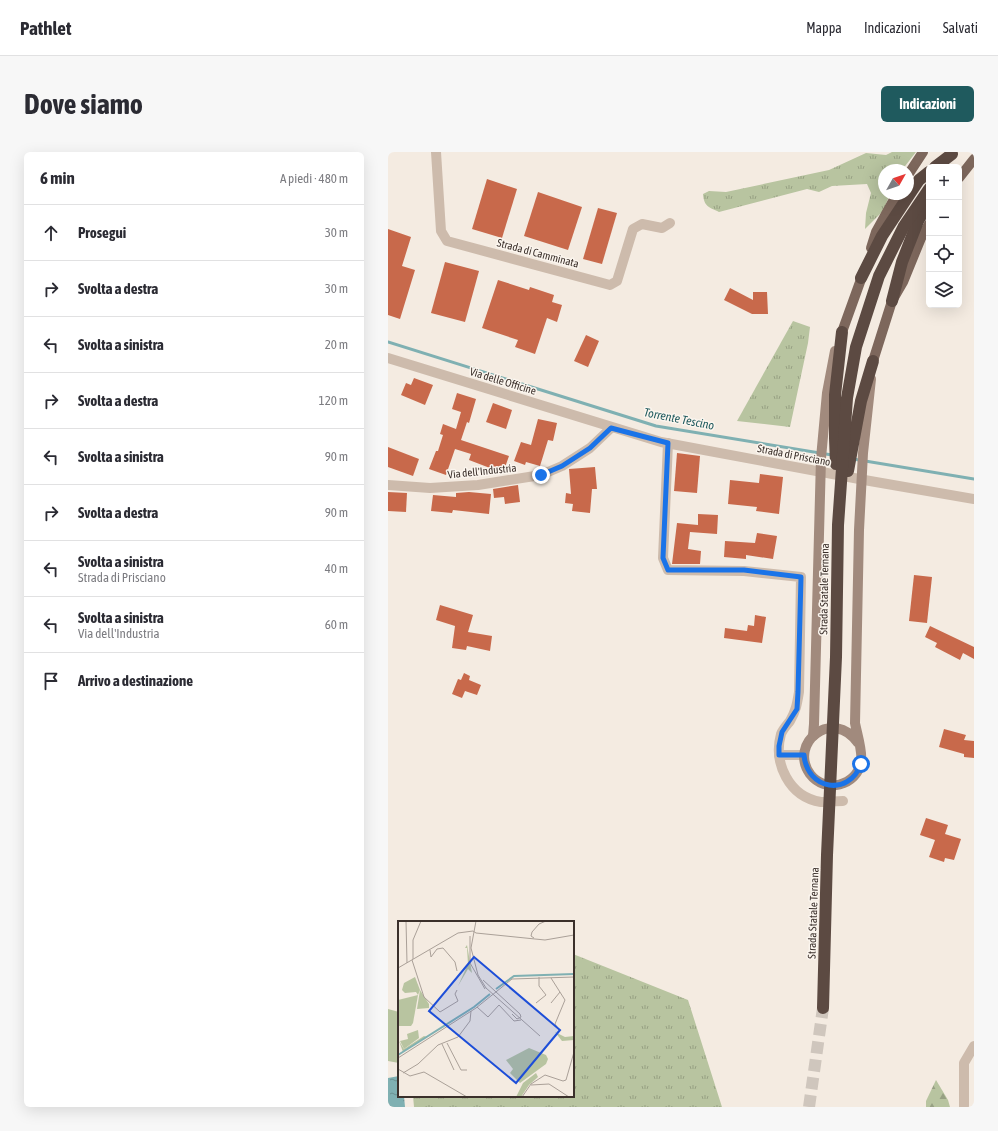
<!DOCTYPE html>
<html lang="it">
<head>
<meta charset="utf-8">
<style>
  :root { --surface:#fff; --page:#f7f7f7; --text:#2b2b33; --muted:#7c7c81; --line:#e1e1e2; --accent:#1f5a5e }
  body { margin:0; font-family:"Asap Condensed",sans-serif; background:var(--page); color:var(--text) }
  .controls { position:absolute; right:12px; top:12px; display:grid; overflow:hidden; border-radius:6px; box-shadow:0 4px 16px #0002 }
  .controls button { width:36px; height:36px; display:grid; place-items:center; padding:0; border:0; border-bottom:1px solid var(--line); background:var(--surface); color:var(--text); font:20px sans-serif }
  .compass { position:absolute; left:490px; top:12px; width:36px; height:36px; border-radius:50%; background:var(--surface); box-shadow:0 4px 16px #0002; rotate:50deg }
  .stop { position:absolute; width:12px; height:12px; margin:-9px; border:3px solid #1a73e8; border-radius:50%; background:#fff }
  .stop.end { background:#1a73e8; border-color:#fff; box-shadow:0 1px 4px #0008 }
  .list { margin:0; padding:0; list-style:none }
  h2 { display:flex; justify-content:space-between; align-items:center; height:52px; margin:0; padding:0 16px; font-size:17px }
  h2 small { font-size:13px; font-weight:400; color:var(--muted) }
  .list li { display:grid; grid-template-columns:26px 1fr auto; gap:12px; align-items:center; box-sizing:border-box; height:56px; padding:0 16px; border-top:1px solid var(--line) }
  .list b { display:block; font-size:15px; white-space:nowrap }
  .list p { margin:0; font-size:13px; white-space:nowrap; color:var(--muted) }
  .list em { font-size:13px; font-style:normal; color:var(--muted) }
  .icon { flex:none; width:22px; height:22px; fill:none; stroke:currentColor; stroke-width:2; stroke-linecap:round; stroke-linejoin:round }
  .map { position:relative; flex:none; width:586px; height:955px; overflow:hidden; border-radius:6px }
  header { display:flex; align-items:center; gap:24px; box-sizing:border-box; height:56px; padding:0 20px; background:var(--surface); border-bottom:1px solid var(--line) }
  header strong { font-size:19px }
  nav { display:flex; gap:22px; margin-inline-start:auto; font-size:14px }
  .intro { display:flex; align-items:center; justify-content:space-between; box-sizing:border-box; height:96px; padding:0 24px }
  h1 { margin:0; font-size:28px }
  .button { padding:10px 18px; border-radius:6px; background:var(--accent); color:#fff; font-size:14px; font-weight:700 }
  main { display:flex; gap:24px; padding:0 24px }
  aside { flex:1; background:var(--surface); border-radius:6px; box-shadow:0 4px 16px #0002 }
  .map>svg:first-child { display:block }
  .grass { fill:url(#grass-tufts) }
  .forest { fill:url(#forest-firs) }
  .pitch { fill:#b8c4a0 }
  .water { fill:url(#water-ripples) }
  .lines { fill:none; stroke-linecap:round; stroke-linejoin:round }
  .stream { stroke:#7fb0b2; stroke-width:3 }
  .building { fill:#c8694b }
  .highway-tunnel { stroke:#cfc6bd; stroke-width:12; stroke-dasharray:12 6; stroke-linecap:butt }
  .street { stroke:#cdbbac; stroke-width:10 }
  .secondary { stroke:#a18a7d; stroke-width:10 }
  .primary { stroke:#7d675c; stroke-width:10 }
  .highway { stroke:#5c4a42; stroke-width:12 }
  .route { stroke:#1a73e8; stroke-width:5 }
  .labels { text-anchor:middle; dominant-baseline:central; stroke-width:3; stroke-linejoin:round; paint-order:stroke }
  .street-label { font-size:11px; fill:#3b302b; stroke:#fbf5ee }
  .water-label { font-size:12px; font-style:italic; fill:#1f5a5e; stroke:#fbf5ee }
  .inset-river { fill:none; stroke:#7fb0b2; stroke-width:2 }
  .inset-road { fill:none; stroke:#aaa098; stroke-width:1 }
  .view { fill:#1d4ed8; fill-opacity:0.15; stroke:#1d4ed8; stroke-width:2 }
  .inset-edge { fill:none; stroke:#3b302b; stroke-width:2 }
</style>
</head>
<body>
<header>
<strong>Pathlet</strong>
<nav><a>Mappa</a><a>Indicazioni</a><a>Salvati</a></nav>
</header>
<div class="intro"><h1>Dove siamo</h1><a class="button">Indicazioni</a></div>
<main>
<aside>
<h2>6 min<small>A piedi · 480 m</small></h2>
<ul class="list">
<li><svg class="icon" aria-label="ahead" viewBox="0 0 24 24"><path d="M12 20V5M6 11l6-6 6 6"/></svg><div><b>Prosegui</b></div><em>30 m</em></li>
<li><svg class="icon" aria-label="right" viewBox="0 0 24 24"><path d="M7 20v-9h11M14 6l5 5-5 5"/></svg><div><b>Svolta a destra</b></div><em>30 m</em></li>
<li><svg class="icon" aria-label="left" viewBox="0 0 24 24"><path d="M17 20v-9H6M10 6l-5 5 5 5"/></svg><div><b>Svolta a sinistra</b></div><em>20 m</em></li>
<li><svg class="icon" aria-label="right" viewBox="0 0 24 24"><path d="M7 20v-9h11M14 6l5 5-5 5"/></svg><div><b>Svolta a destra</b></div><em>120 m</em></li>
<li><svg class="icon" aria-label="left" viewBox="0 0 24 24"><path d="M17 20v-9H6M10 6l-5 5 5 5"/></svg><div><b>Svolta a sinistra</b></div><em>90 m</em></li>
<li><svg class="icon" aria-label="right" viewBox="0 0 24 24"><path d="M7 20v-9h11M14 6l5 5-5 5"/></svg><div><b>Svolta a destra</b></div><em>90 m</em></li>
<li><svg class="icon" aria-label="left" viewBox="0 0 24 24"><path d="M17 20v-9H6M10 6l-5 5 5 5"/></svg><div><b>Svolta a sinistra</b><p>Strada di Prisciano</p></div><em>40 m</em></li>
<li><svg class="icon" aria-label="left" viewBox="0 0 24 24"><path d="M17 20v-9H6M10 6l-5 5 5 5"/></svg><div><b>Svolta a sinistra</b><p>Via dell'Industria</p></div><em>60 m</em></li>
<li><svg class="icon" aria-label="arrive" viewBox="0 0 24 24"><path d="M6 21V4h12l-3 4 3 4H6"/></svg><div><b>Arrivo a destinazione</b></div></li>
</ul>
</aside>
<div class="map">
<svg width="586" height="955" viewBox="0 0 586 955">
  <defs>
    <pattern id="grass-tufts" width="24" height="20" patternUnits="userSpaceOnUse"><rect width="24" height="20" fill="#b8c4a0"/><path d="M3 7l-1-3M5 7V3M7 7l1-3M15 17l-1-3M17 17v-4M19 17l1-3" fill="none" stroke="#97a083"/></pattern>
    <pattern id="forest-firs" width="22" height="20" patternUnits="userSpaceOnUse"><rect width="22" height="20" fill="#b8c4a0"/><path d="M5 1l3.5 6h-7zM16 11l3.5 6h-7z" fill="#97a083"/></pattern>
    <pattern id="water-ripples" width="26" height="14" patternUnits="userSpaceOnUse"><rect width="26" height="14" fill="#7fb0b2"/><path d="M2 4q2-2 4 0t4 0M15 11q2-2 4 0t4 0" fill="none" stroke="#699091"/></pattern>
  </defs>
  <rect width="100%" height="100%" fill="#f4ebe1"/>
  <g class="grass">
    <path d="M504 0H528L514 18H496V42H502L495 59 477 77 478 61 483 41 479 32 444 34 431 40 419 37 331 60C321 55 316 55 315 42L321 39 338 40 441 18 478 1 498 3Z"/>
    <path d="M405 169 422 175 420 191 402 275 349 269Z"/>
    <path d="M185 802 300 848 334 955H26L25 944H185Z"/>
  </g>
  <path class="forest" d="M548 928 560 948 562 955H538V949Z"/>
  <path class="pitch" d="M0 857 11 860V911L0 909Z"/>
  <path class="water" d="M11 924V944H16L17 955H0V926Z"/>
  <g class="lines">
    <g class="stream">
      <path d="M0 190 268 274 444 303"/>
      <path d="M465 307 586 327"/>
    </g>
  </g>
  <g class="building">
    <path d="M99 27 129 37 114 86 84 77Z"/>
    <path d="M150 40 194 55 180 98 136 84Z"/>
    <path d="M210 56 229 61 214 112 195 107Z"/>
    <path d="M0 77 23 85 14 114 27 118 12 167 0 163Z"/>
    <path d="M57 110 91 119 77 170 43 161Z"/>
    <path d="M110 128 141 138 142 135 166 143 164 150 174 153 169 170 159 166 147 202 127 195 130 188 94 176Z"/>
    <path d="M342 136 365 148V140H379L380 162H364L336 148Z"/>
    <path d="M198 183 211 189 200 215 186 209Z"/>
    <path d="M26 226 45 233 37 253 13 243 18 231 23 233Z"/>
    <path d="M69 241 88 247 81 271 79 270 73 288 121 304 115 321 81 308 83 302 67 297 58 323 41 317 48 299H50L55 283 52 282 55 272 68 277 73 260 64 257Z"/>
    <path d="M105 251 124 258 118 277 98 270Z"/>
    <path d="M150 267 169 271 165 289 160 288 152 314 138 310 137 313 126 309 133 290 143 293Z"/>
    <path d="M0 295 31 307 25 324 0 315Z"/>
    <path d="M289 301 312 304 309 341 286 339Z"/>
    <path d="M207 315 209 337H204L202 361 184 359 185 352 177 351 178 341 183 342 181 317Z"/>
    <path d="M372 322 395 325 391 362 368 359 369 355 340 352 342 328 371 331Z"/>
    <path d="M130 333 132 350 117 352 116 345 106 346 105 337Z"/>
    <path d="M0 340 19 341 18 360 0 359Z"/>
    <path d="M81 340 103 342 101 362 65 358 64 361 43 359 45 343 68 345V341Z"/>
    <path d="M310 362 330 363 329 382 302 380 300 397 313 399 312 412H284L289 371 310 373Z"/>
    <path d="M369 381 389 384 385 407 358 403V407L336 405 337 389 367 391Z"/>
    <path d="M526 423 544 425 539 471 521 469Z"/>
    <path d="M52 453 85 463 80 480 104 484 102 499 79 494 78 498 64 496 67 474 48 468Z"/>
    <path d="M367 463 378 465 374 491 336 486 337 476 359 479 360 473 366 474Z"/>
    <path d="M542 474 586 495V507L575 501 572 508 547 495 549 491 537 485Z"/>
    <path d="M76 521 82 524 81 528 93 533 89 543 77 539 74 546 64 542 70 527 73 528Z"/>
    <path d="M556 577 578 583 576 588 586 589V606L576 605V602L551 595Z"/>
    <path d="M538 666 560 673 557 682 573 687 566 708 557 706 556 710 541 705 547 688 532 683Z"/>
  </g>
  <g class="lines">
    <path class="highway-tunnel" d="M421 955 435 856"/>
    <g class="street">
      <path d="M48 0 53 79 59 89 222 133 229 129 245 77 254 72 274 76 282 71"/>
      <path d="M0 206 273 290 482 329 586 347"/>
      <path d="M280 291 275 406 280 418 356 419 413 425 411 540C409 552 408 559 402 569 399 573 395 577 393 582 385 611 401 645 433 650 440 650 448 649 455 649"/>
      <path d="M0 333 42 336 90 333 153 323 174 314 202 296 223 276"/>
      <path d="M391 603H416"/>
      <path d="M576 955V911L586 894"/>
    </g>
    <g class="secondary">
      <path d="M425 584 426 572 433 306 439 241 447 199"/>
      <path d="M470 591C445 555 400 591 422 622 437 642 469 634 473 610 475 600 469 582 467 571L471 378 475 301 483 227"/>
    </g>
    <g class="primary">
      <path d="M520 23 535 0"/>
      <path d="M571 26 586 7"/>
      <path d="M483 96 488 80 509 42"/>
      <path d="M454 180 476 119"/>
      <path d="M485 209 504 149 515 130 533 86 541 72"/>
    </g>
    <g class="highway">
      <path d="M547 15 564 2"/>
      <path d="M473 126 494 84 531 28 541 20"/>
      <path d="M504 149 514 110 530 69 541 50"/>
      <path d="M448 312 447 286V243L454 180"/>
      <path d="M460 319 473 249 485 209"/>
      <path d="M435 856 439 703 448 505 450 373 459 246 468 195 491 124 516 74 541 37"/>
    </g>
  </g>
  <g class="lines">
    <path class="route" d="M153 323 174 314 202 296 223 276 280 291 275 406 280 418H356L413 425 410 540 409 557 394 580 391 594V603H416C419 638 461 645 473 612"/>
  </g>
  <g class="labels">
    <g class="street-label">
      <text transform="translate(150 101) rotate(15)">Strada di Camminata</text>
      <text transform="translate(115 229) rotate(17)">Via delle Officine</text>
      <text transform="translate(406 303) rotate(11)">Strada di Prisciano</text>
      <text transform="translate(94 319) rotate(-6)">Via dell'Industria</text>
      <text transform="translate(436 437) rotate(-89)">Strada Statale Ternana</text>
      <text transform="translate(425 761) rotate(-88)">Strada Statale Ternana</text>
    </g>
    <g class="water-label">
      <text transform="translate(291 267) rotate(11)">Torrente Tescino</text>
    </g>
  </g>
  <g transform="translate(10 769)">
    <rect width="176" height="176" fill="#f4ebe1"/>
    <path d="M69 24 74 52 70 48 60 65 70 43 69 27H67ZM22 69 31 83V87L19 88ZM20 109 21 117 6 128 2 120 10 118 9 113ZM131 127 148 134 150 138 148 143 122 162 112 152 115 148 108 139Z" fill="#b8c4a0"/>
    <path d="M17 56 22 69 20 74 18 71 7 72 4 69 6 62ZM157 111 167 116 176 115V119L164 120ZM26 115 29 116 5 131 1 120 6 128ZM138 152 140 156 131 164 123 176H118L125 162Z" fill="#b8c4a0"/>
    <path d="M20 74 15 102 13 105H0V79Z" fill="#b8c4a0"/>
    <path class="inset-river" d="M98 68 116 55 176 53M0 134 76 86 92 73"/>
    <path class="inset-road" d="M8 0 9 42M78 0 73 27 80 54 88 67 142 115M78 12 147 19 176 14M72 15V42L87 68M136 17 133 15 134 11 141 3 148 0M32 29 33 36 39 28 45 27 57 41 59 50M15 38V19L23 0M14 39 26 76 42 91 60 80 57 73 59 69M0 47 60 12 75 10 78 12M153 57 167 79 157 103 162 110M85 59 122 93 123 96 119 98 114 93M138 82 148 74 141 65V56M153 82 162 71M79 86 90 96 101 84 116 100 123 99M49 122 63 149H69M44 123 56 149M0 137 78 87 114 58 176 56M0 148 12 155 26 151 69 176M5 152 20 143 40 124 60 116 72 100 73 90M133 164 151 163 171 176M124 176 133 163 147 154 165 160 168 159 176 131"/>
    <path class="view" d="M76 36 162 109 118 162 31 90Z"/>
    <rect width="176" height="176" class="inset-edge"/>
  </g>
</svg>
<div class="controls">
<button>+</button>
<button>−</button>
<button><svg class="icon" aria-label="locate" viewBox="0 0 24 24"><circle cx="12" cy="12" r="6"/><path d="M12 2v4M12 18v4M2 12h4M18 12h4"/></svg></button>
<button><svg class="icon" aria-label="layers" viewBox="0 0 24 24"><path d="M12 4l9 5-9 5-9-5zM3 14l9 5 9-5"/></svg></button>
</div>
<svg class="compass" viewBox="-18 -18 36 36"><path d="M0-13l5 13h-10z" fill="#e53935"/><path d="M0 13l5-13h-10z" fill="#7c7c81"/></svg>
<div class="stop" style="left:473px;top:612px"></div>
<div class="stop end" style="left:153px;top:323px"></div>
</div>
</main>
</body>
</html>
